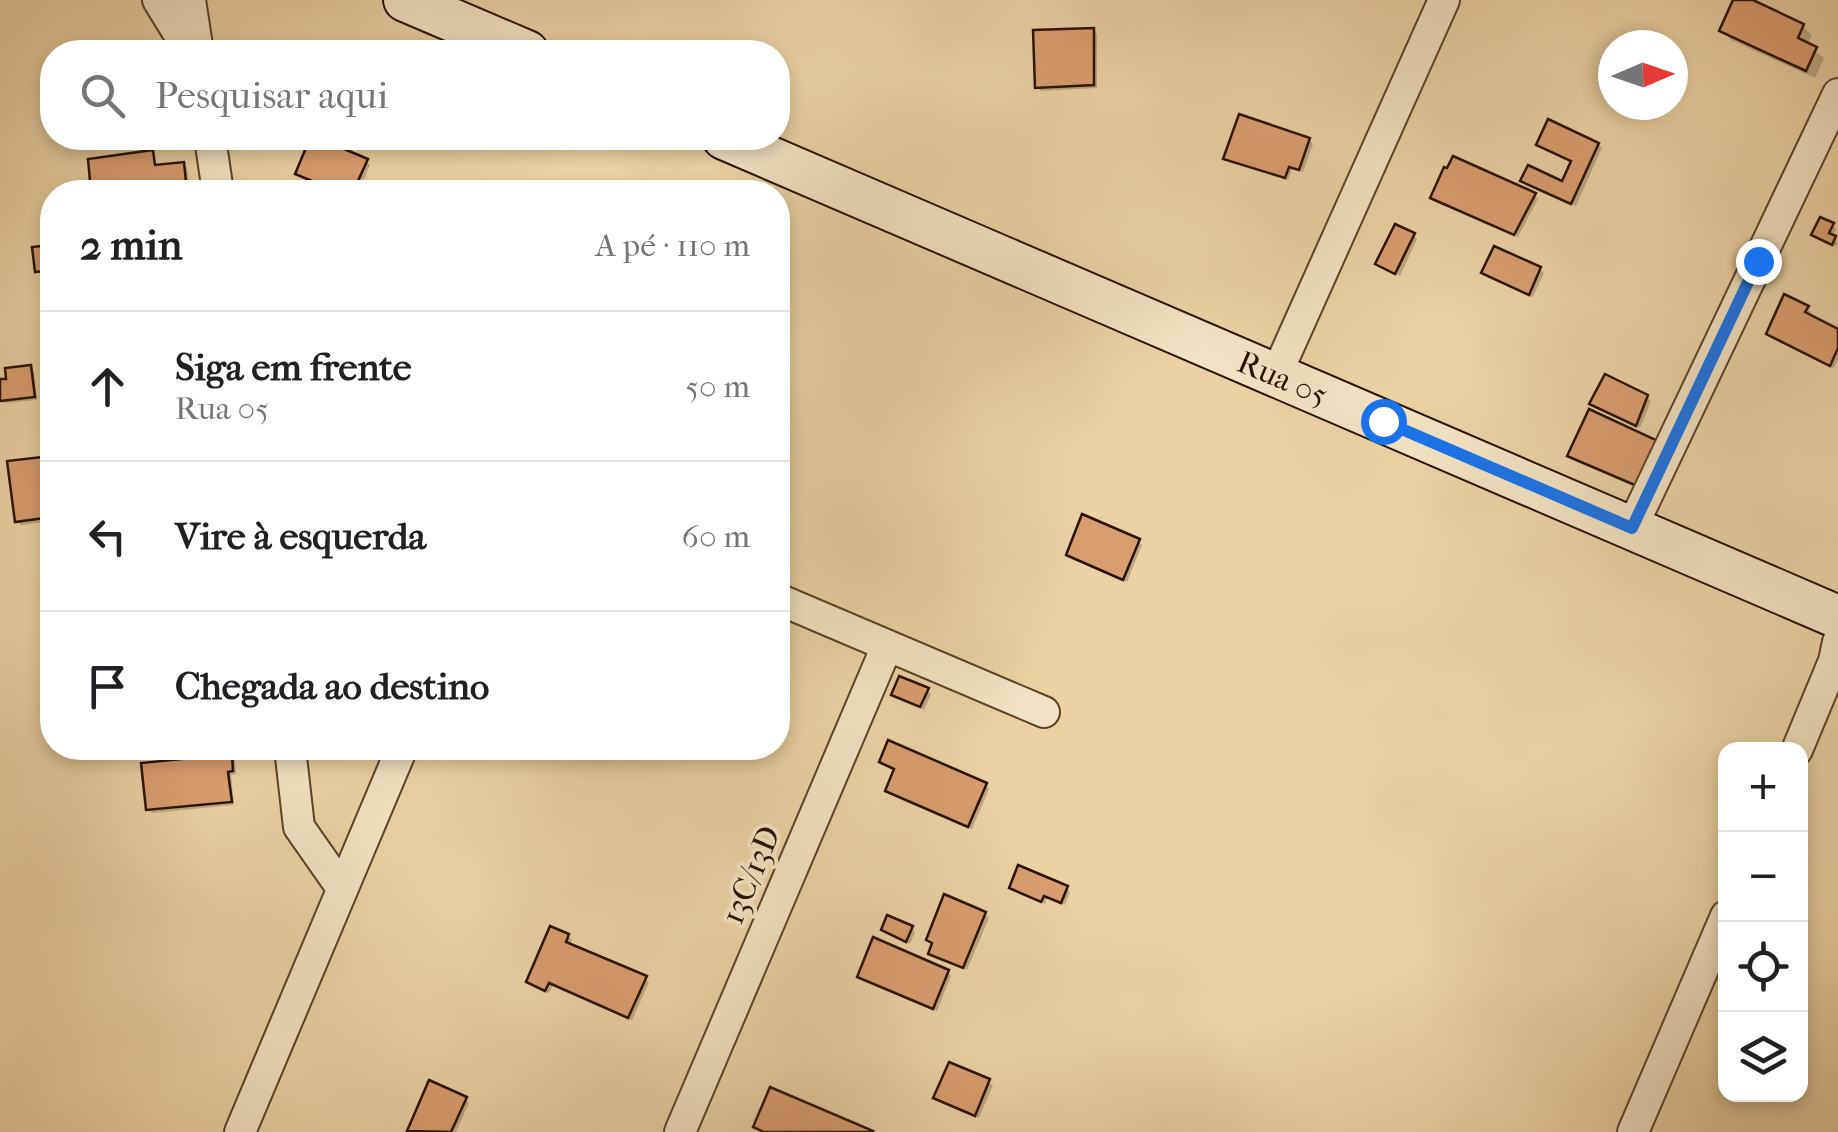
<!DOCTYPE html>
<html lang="pt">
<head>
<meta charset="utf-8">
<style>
  :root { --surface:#fff; --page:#f6f6f6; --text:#202124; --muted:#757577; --line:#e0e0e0 }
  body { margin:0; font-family:"IM FELL French Canon",serif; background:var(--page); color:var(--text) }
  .controls { position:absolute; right:30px; bottom:30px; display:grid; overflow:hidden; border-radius:20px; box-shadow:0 5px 15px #0003 }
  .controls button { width:90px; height:90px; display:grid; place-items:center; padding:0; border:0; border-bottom:2px solid var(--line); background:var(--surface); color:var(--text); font:50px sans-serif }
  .compass { position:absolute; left:1598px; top:30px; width:90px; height:90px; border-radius:50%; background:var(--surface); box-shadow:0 5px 15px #0003; rotate:88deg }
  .stop { position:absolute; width:30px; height:30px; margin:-22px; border:8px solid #1a73e8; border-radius:50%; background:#fff }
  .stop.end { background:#1a73e8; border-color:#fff; box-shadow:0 2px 10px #0008 }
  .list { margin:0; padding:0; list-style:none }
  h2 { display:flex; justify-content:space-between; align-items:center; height:130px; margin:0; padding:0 40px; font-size:42px }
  h2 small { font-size:32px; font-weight:400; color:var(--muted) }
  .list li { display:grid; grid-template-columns:65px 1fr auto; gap:30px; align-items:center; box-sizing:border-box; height:150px; padding:0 40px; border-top:2px solid var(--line) }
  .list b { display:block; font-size:38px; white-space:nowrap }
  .list p { margin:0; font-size:32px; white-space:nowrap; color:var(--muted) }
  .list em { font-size:32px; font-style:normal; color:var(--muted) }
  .icon { flex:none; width:55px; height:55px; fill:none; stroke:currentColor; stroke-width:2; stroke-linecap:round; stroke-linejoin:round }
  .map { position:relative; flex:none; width:1838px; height:1132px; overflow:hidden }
  .search { position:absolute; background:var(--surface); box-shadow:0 5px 15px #0003; left:40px; top:40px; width:750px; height:110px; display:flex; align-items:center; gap:25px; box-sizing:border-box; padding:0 35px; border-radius:40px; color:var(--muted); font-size:38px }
  .panel { position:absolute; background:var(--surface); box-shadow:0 5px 15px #0003; left:40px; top:180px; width:750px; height:580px; border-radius:40px }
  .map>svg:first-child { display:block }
  .shadow { fill:#0003 }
  .building { fill:#da9d6d; stroke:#291204; stroke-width:2.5 }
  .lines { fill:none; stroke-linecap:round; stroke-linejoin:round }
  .street-casing { stroke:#59422c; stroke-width:34 }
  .secondary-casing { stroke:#291204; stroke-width:46 }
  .street { stroke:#f1e2c3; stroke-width:30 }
  .secondary { stroke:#f1e2c3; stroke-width:42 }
  .route { stroke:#1a73e8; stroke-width:12 }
  .labels { text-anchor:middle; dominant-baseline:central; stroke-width:8; stroke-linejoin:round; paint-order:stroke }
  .street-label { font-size:32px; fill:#291204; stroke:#f1e2c3 }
</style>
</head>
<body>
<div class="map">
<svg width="1838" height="1132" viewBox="0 0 1838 1132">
  <rect width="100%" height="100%" fill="#ead2a3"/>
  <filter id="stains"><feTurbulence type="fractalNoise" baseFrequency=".002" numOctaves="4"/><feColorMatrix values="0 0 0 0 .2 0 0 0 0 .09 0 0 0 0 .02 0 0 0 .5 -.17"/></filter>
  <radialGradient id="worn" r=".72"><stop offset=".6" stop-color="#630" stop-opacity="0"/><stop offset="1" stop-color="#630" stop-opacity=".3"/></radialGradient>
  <g class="shadow">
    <path d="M1736 0H1747L1803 26 1812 35 1807 45 1824 58 1815 78 1731 40 1722 31Z"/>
    <path d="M1093 31 1097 34V88L1041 91 1037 87Z"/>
    <path d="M1309 140 1313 144 1303 172 1292 169 1288 180 1226 158Z"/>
    <path d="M1539 145H1598L1602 148 1576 206 1523 180 1563 184 1573 162Z"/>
    <path d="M152 153 157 167 183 164 187 168 190 192H94L91 161Z"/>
    <path d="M366 161 370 165 358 192H338L298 173Z"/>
    <path d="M1534 195 1538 199 1518 237 1437 201Z"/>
    <path d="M1832 225 1836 229 1832 237 1838 242 1836 247 1814 235Z"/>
    <path d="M1414 235 1417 239 1400 276 1378 264Z"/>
    <path d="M52 247V274L41 275 37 271 35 249Z"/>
    <path d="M1540 269 1544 273 1533 297 1488 276Z"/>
    <path d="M1807 308 1811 312 1808 317 1838 332V359L1834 368 1772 337Z"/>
    <path d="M30 368 34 372 37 400 5 403 1 400 0 382 9 381Z"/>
    <path d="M1647 397 1651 401 1640 428 1596 407Z"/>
    <path d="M52 459V521L21 525 17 521 10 463Z"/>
    <path d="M1138 541 1142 545 1127 582 1069 555Z"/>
    <path d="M927 691 931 694 924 710 894 694Z"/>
    <path d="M231 757 235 760 236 774 231 775 234 805 152 813 148 809Z"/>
    <path d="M896 770 986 785 989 789 972 829 892 794 888 790Z"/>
    <path d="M1012 887 1067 889 1070 892 1065 905 1047 898 1045 904Z"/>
    <path d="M985 914 989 918 967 970 931 953 932 944 929 940Z"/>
    <path d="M911 929 915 932 910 944 883 930Z"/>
    <path d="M568 936 572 940 569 946 649 982 632 1020 553 985 549 993 529 982Z"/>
    <path d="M947 972 951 976 937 1011 864 980Z"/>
    <path d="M950 1065 993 1085 979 1118 936 1098Z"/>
    <path d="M465 1099 469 1103 456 1132 410 1130Z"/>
  </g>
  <g class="building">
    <path d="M1733 0H1753L1804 24 1798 38 1817 47 1806 71 1719 31Z"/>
    <path d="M1094 28V85L1035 88 1033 30Z"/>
    <path d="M1239 114 1310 138 1299 170 1289 167 1285 178 1223 159Z"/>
    <path d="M1548 119 1599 143 1571 204 1520 181 1528 165 1562 181 1571 161 1536 145Z"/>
    <path d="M310 138H318L368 159 353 192H339L295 174Z"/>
    <path d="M153 150 155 165 184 162 187 192H91L88 159Z"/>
    <path d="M1453 156 1536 193 1514 235 1430 198 1444 167 1447 168Z"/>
    <path d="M1820 217 1834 223 1829 233 1836 236 1832 245 1811 235Z"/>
    <path d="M1395 224 1415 233 1395 274 1375 264Z"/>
    <path d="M52 245V270L35 272 32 247Z"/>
    <path d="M1494 246 1541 267 1529 295 1481 273Z"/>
    <path d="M1784 294 1809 306 1805 312 1838 329V348L1830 366 1766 334Z"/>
    <path d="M31 365 35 397 0 401V379H6L5 368Z"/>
    <path d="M1605 374 1648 395 1636 426 1589 404Z"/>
    <path d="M1589 409 1658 441 1637 486 1567 456Z"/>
    <path d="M52 456V517L15 522 7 461Z"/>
    <path d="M1082 514 1140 539 1123 580 1066 555Z"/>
    <path d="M899 676 929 688 920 707 891 695Z"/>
    <path d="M888 740 987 783 968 827 885 791 894 769 879 762Z"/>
    <path d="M232 754 233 771 228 772 232 802 146 810 141 763Z"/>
    <path d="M1018 865 1068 886 1061 903 1044 896 1041 902 1009 888Z"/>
    <path d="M944 894 986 912 963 968 928 954 932 943 926 940Z"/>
    <path d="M887 915 913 926 906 942 881 930Z"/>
    <path d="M550 926 569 934 566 942 647 976 628 1018 549 983 545 991 526 982Z"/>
    <path d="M873 937 949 970 933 1009 857 977Z"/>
    <path d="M949 1062 990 1079 975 1116 933 1098Z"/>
    <path d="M429 1080 467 1097 451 1132 407 1131Z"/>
    <path d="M770 1087 873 1131 872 1132H764L753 1127Z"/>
  </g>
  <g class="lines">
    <g class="street-casing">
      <g id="street">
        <path d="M158 0 190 52"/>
        <path d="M190 0 198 52"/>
        <path d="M210 138 218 192"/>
        <path d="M1276 375 1444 0"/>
        <path d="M1631 529 1838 94"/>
        <path d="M778 599 1044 712"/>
        <path d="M290 748 299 827 341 887"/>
        <path d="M1797 750 1834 661 1838 642"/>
        <path d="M240 1132 402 748"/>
        <path d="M680 1132 887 646"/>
        <path d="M1633 1132 1726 916"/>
      </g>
    </g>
    <g class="secondary-casing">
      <g id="secondary">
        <path d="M405 0 527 52"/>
        <path id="s1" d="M724 138 1838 617"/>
      </g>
    </g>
    <use href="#street" class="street"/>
    <use href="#secondary" class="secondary"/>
  </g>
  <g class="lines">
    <path class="route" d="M1383 421 1632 528 1758 261"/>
  </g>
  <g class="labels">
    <g class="street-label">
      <text stroke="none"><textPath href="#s1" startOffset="608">Rua 05</textPath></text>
      <text transform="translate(751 875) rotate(-67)">13C/13D</text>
    </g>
  </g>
  <rect width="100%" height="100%" filter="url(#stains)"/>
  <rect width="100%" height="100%" fill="url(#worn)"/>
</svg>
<div class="controls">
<button>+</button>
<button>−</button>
<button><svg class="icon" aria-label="locate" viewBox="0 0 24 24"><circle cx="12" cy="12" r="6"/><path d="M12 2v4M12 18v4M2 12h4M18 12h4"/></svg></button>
<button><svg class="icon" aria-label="layers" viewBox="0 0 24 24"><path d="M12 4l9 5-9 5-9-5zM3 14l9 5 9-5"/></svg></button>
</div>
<svg class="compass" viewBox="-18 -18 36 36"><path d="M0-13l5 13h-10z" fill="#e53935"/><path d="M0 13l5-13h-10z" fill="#757577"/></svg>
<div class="stop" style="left:1383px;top:421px"></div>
<div class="stop end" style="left:1758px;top:261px"></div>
<div class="search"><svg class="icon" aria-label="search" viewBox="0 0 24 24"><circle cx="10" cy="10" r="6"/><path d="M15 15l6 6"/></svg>Pesquisar aqui</div>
<section class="panel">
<h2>2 min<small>A pé · 110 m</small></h2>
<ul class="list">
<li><svg class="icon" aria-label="ahead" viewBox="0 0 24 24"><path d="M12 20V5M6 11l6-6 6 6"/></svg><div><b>Siga em frente</b><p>Rua 05</p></div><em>50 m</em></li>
<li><svg class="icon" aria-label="left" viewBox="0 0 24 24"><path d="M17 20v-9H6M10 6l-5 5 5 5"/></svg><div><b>Vire à esquerda</b></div><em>60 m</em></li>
<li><svg class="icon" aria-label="arrive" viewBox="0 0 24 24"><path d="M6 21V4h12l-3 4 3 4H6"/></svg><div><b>Chegada ao destino</b></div></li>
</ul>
</section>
</div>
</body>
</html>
